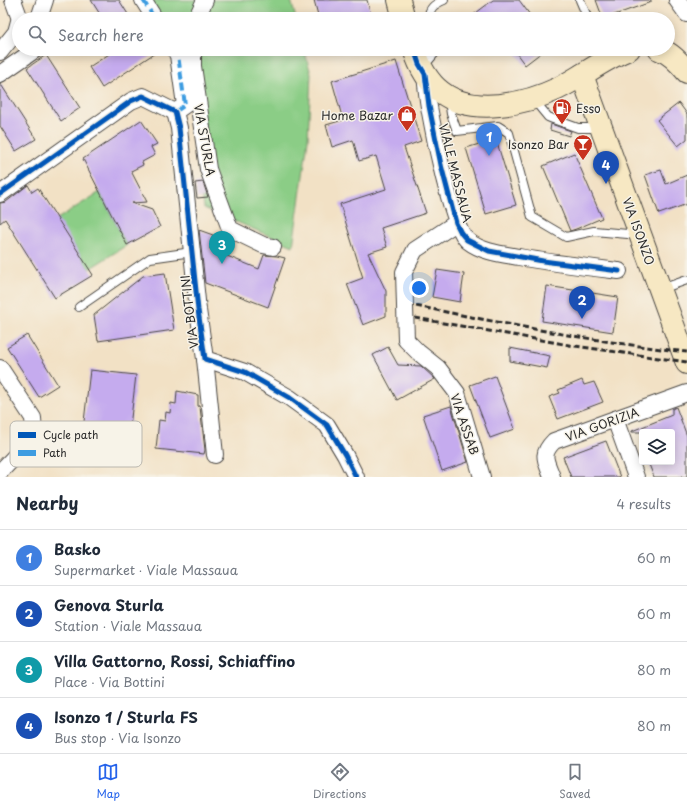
<!DOCTYPE html>
<html lang="en">
<head>
<meta charset="utf-8">
<style>
  :root { --surface:#fff; --page:#f2f2f3; --text:#1f2937; --muted:#747a83; --line:#e0e1e3; --accent:#2563eb }
  body { margin:0; font-family:"Playpen Sans",sans-serif; background:var(--page); color:var(--text) }
  .controls { position:absolute; right:12px; bottom:12px; display:grid; overflow:hidden; border-radius:4px; box-shadow:0 2px 10px #0003 }
  .controls button { width:36px; height:36px; display:grid; place-items:center; padding:0; border:0; border-bottom:1px solid var(--line); background:var(--surface); color:var(--text); font:20px sans-serif }
  .you { position:absolute; left:419px; top:288px; width:14px; height:14px; margin:-10px; border:3px solid #fff; border-radius:50%; background:#1a73e8; box-shadow:0 0 0 6px #1a73e833 }
  .badge { display:grid; place-items:center; width:26px; height:26px; border-radius:50%; background:var(--accent); color:#fff; font-size:13px; font-weight:700 }
  .pin { position:absolute; translate:-50% -33px; filter:drop-shadow(0 1px 2px #0008) }
  .pin::after { content:''; position:absolute; top:21px; width:14px; height:12px; background:inherit; clip-path:polygon(0 0,100% 0,50% 100%) }
  .list { margin:0; padding:0; list-style:none }
  h2 { display:flex; justify-content:space-between; align-items:center; height:52px; margin:0; padding:0 16px; font-size:17px }
  h2 small { font-size:13px; font-weight:400; color:var(--muted) }
  .list li { display:grid; grid-template-columns:26px 1fr auto; gap:12px; align-items:center; box-sizing:border-box; height:56px; padding:0 16px; border-top:1px solid var(--line) }
  .list b { display:block; font-size:15px; white-space:nowrap }
  .list p { margin:0; font-size:13px; white-space:nowrap; color:var(--muted) }
  .list em { font-size:13px; font-style:normal; color:var(--muted) }
  .icon { flex:none; width:22px; height:22px; fill:none; stroke:currentColor; stroke-width:2; stroke-linecap:round; stroke-linejoin:round }
  .map { position:relative; flex:none; width:687px; height:477px; overflow:hidden }
  .search { position:absolute; background:var(--surface); box-shadow:0 2px 10px #0003; left:12px; right:12px; top:12px; height:44px; display:flex; align-items:center; gap:10px; box-sizing:border-box; padding:0 14px; border-radius:22px; color:var(--muted); font-size:15px }
  .sheet { height:276px; background:var(--surface) }
  nav { display:flex; justify-content:space-around; align-items:center; box-sizing:border-box; height:56px; border-top:1px solid var(--line); background:var(--surface); font-size:11px; color:var(--muted) }
  nav a { display:grid; justify-items:center; gap:2px }
  nav .on { color:var(--accent) }
  .map>svg:first-child { display:block }
  .green { fill:#8bcd86; stroke:#5b7c58 }
  .building { fill:#c5abee }
  .lines { fill:none; stroke-linecap:round; stroke-linejoin:round }
  .lane-casing { stroke:#494642; stroke-width:10 }
  .street-casing { stroke:#494642; stroke-width:18 }
  .secondary-casing { stroke:#494642; stroke-width:24 }
  .lane { stroke:#fff; stroke-width:8 }
  .street { stroke:#fff; stroke-width:16 }
  .secondary { stroke:#f7e8c3; stroke-width:22 }
  .rail { stroke:#2b2b2b; stroke-width:3; stroke-dasharray:6 3; stroke-linecap:butt }
  .quiet { stroke:#3d9ce1; stroke-width:4; stroke-dasharray:8 4; stroke-linecap:butt }
  .cycleway-casing { stroke:#f7f3e8; stroke-width:8 }
  .cycleway { stroke:#0057b8; stroke-width:5 }
  .labels { text-anchor:middle; dominant-baseline:central; stroke-width:3; stroke-linejoin:round; paint-order:stroke }
  .poi-label { font-size:12px; fill:#2b2b2b; stroke:#f7f3e8; text-anchor:end }
  .street-label { font-size:12px; fill:#2b2b2b; stroke:#f7f3e8 }
  .key { fill:#f7f3e8; stroke:#bab7af; stroke-width:1 }
  .key-label { font-size:11px; fill:#2b2b2b }
</style>
</head>
<body>
<div class="map">
<svg width="687" height="477" viewBox="0 0 687 477">
  <rect width="100%" height="100%" fill="#f7f3e8"/>
  <filter id="ink" filterUnits="userSpaceOnUse"><feTurbulence type="fractalNoise" baseFrequency=".025" numOctaves="2"/><feDisplacementMap in="SourceGraphic" scale="8" xChannelSelector="R" yChannelSelector="G"/><feConvolveMatrix kernelMatrix="1 2 1 2 8 2 1 2 1" color-interpolation-filters="sRGB"/></filter>
  <filter id="wash" filterUnits="userSpaceOnUse"><feTurbulence type="fractalNoise" baseFrequency=".012" numOctaves="4" result="noise"/><feDisplacementMap in="SourceGraphic" scale="16" xChannelSelector="R" yChannelSelector="G"/><feGaussianBlur stdDeviation="0.9" result="paint"/><feColorMatrix in="noise" values="0 0 0 0 0 0 0 0 0 0 0 0 0 0 0 0 0 1.4 0 .05"/><feComposite in="paint" operator="in"/></filter>
  <g filter="url(#wash)">
    <rect width="100%" height="100%" fill="#f2e1c5"/>
    <g class="green">
      <path d="M149 0H291L296 19H161Z"/>
      <path d="M181 49H304L311 74 308 140 293 246 204 208 183 51Z"/>
      <path d="M100 192 127 245 89 269 57 219Z"/>
    </g>
    <g id="blocks">
      <g class="building">
        <path d="M91 0H119L131 19H103Z"/>
        <path d="M314 0H367L372 19H319Z"/>
        <path d="M493 0H519L533 19H468Z"/>
        <path d="M596 0H651V2L603 19Z"/>
        <path d="M117 49H161L102 88 89 67Z"/>
        <path d="M513 49H546L525 65Z"/>
        <path d="M46 55 80 108 61 121 27 68Z"/>
        <path d="M396 61 421 141 404 147 426 213 381 228 387 247 368 253 386 291V316L363 325 347 284 363 278 340 204 386 189 376 156 359 161 353 140 332 147 326 125 343 120 332 81Z"/>
        <path d="M0 83 36 139 16 151 0 126Z"/>
        <path d="M679 103 687 114V139L678 146 657 120Z"/>
        <path d="M141 120 157 144 151 147 155 155 142 162 143 165 131 171 147 202 132 203 152 210 160 227 127 245 83 159Z"/>
        <path d="M551 124 571 131 569 136 550 130Z"/>
        <path d="M496 139 516 205 486 214 466 148Z"/>
        <path d="M574 153 602 218 576 229 570 231 543 166Z"/>
        <path d="M661 170 666 184 687 175V204L659 214 645 175Z"/>
        <path d="M203 182 208 197 197 198 195 183Z"/>
        <path d="M28 185 32 192 38 188 93 275 55 298 5 219 0 223V203L6 202Z"/>
        <path d="M199 230 213 235 210 249 259 269 264 255 277 256 285 258 268 307 205 283Z"/>
        <path d="M437 270 464 274 460 302 432 297Z"/>
        <path d="M165 273 174 330 98 341 94 315 143 276Z"/>
        <path d="M547 286 618 297 613 332 542 321Z"/>
        <path d="M27 335 58 385 39 397 7 347Z"/>
        <path d="M388 347 398 365 421 366 435 379 397 400 373 355Z"/>
        <path d="M510 348 550 356 547 368 510 361Z"/>
        <path d="M90 370 136 375 128 444 82 439Z"/>
        <path d="M495 376 515 429 490 438 470 385Z"/>
        <path d="M582 380 584 385 594 382 603 402 558 419 549 397 560 393 558 390Z"/>
        <path d="M177 391 198 395V406L200 407 205 450 204 454 156 449 159 420 165 421 166 412 170 413 171 403 176 404Z"/>
        <path d="M451 406 468 462 442 471 423 415Z"/>
        <path d="M676 407 687 436V477H654L648 462H672V432H632V431L672 415V409Z"/>
        <path d="M606 441 620 477H571L563 457Z"/>
      </g>
    </g>
  </g>
  <g filter="url(#ink)">
    <use href="#blocks" fill-opacity="0" stroke="#494642" stroke-width="1"/>
    <g class="lines">
      <g class="lane-casing">
        <g id="lane">
          <path d="M580 0 588 19"/>
          <path d="M429 19C428 8 435 4 444 0"/>
          <path d="M420 64 429 60 435 53V49"/>
          <path d="M449 100 451 114 457 131 498 126 509 133 532 217 566 237 594 231 639 235"/>
          <path d="M534 100 548 117 553 119 578 128H600"/>
          <path d="M661 289 687 280"/>
          <path d="M79 307 150 258 192 252"/>
        </g>
      </g>
      <g class="street-casing">
        <g id="street">
          <path d="M13 0 20 19"/>
          <path d="M143 0 155 19"/>
          <path d="M677 0 687 14"/>
          <path d="M42 19 40 15 45 0"/>
          <path d="M196 19 205 0"/>
          <path d="M174 49 178 55 185 105 175 112"/>
          <path d="M193 49V66L208 169 230 229 263 245 273 247"/>
          <path d="M0 52 16 32 19 21"/>
          <path d="M0 74 36 49"/>
          <path d="M425 74C426 85 427 96 429 107 433 130 452 229 468 241 482 252 502 254 519 257 552 263 586 267 619 271"/>
          <path d="M175 112 179 128 198 310 205 359 245 372 290 398 327 425 345 455 356 477"/>
          <path d="M0 194 131 101 143 96 175 112"/>
          <path d="M456 223 415 250 404 272 406 340 418 352 438 368 457 393 482 477"/>
          <path d="M205 359 215 455"/>
          <path d="M0 368 33 418 34 433 23 448 0 472"/>
          <path d="M615 419 636 477"/>
          <path d="M552 477C546 460 540 455 554 441L687 393"/>
        </g>
      </g>
      <g class="secondary-casing">
        <g id="secondary">
          <path d="M399 0 404 19"/>
          <path d="M414 49C419 65 427 81 441 92 472 116 525 104 557 89 582 77 603 59 629 49"/>
          <path d="M659 49C671 53 679 62 687 72"/>
          <path d="M582 75 687 363"/>
        </g>
      </g>
      <use href="#lane" class="lane"/>
      <use href="#street" class="street"/>
      <use href="#secondary" class="secondary"/>
      <g class="rail">
        <path d="M416 306C506 324 596 342 687 352"/>
        <path d="M415 318 575 346 687 362"/>
      </g>
      <g class="quiet">
        <path d="M143 0 155 19"/>
        <path d="M174 49 178 55 185 105 175 112"/>
      </g>
      <g class="cycleway-casing">
        <g id="cycleway">
          <path d="M414 49 419 64 425 74 429 106 441 165 456 223 461 233 467 240 489 251 543 261 619 271"/>
          <path d="M0 194 131 101 143 96 175 112 179 128 198 310 205 359 245 372 290 398 327 425 345 455 356 477"/>
        </g>
      </g>
      <use href="#cycleway" class="cycleway"/>
    </g>
  </g>
  <defs>
    <g id="fuel-pin" transform="scale(1)"><path d="M0 17L-7.5 6A9.5 9.5 0 1 1 7.5 6Z" fill="#c8321e" stroke="#f7f3e8"/><path d="M-5.5-6h7V0h2V4h1.3V-2.5L3-4.5l.8-.8L6-3V5H2.5V1h-1V6h-7ZM-4.2-4.7v3.2H.2V-4.7Z" fill="#fff"/></g>
    <g id="shop-pin" transform="scale(1)"><path d="M0 17L-7.5 6A9.5 9.5 0 1 1 7.5 6Z" fill="#c8321e" stroke="#f7f3e8"/><path d="M-5-2.5h2.3a2.7 3.5 0 0 1 5.4 0H5L5.5 6h-11ZM-1.5-2.5h3a1.5 2.3 0 0 0-3 0Z" fill="#fff"/></g>
    <g id="bar-pin" transform="scale(1)"><path d="M0 17L-7.5 6A9.5 9.5 0 1 1 7.5 6Z" fill="#c8321e" stroke="#f7f3e8"/><path d="M-6-5H6L.8 .8V4.5H3.5V6h-7V4.5H-.8V.8Z" fill="#fff"/></g>
  </defs>
  <g fill-rule="evenodd">
    <use href="#fuel-pin" x="562" y="108"/>
    <use href="#shop-pin" x="407" y="115"/>
    <use href="#bar-pin" x="583" y="144"/>
  </g>
  <g class="labels">
    <g class="poi-label">
      <text x="576" y="108" text-anchor="start">Esso</text>
      <text x="393" y="115">Home Bazar</text>
      <text x="569" y="144">Isonzo Bar</text>
    </g>
    <g class="street-label">
      <text transform="translate(205 140) rotate(80)">VIA STURLA</text>
      <text transform="translate(456 173) rotate(76)">VIALE MASSAUA</text>
      <text transform="translate(639 231) rotate(70)">VIA ISONZO</text>
      <text transform="translate(189 312) rotate(-97)">VIA BOTTINI</text>
      <text transform="translate(465 424) rotate(71)">VIA ASSAB</text>
      <text transform="translate(602 424) rotate(-20)">VIA GORIZIA</text>
    </g>
  </g>
  <rect x="10" y="421" width="132" height="46" rx="6" class="key"/>
  <rect x="18" y="432" width="18" height="6" fill="#0057b8"/>
  <rect x="18" y="450" width="18" height="6" fill="#3d9ce1"/>
  <g class="key-label">
    <text x="43" y="439">Cycle path</text>
    <text x="43" y="457">Path</text>
  </g>
</svg>
<div class="controls">
<button><svg class="icon" aria-label="layers" viewBox="0 0 24 24"><path d="M12 4l9 5-9 5-9-5zM3 14l9 5 9-5"/></svg></button>
</div>
<div class="you"></div>
<div class="pin badge" style="left:489px;top:156px;background:#3f7fe0">1</div>
<div class="pin badge" style="left:582px;top:319px;background:#1a4fb4">2</div>
<div class="pin badge" style="left:222px;top:264px;background:#0f9aa8">3</div>
<div class="pin badge" style="left:606px;top:184px;background:#1a4fb4">4</div>
<div class="search"><svg class="icon" aria-label="search" viewBox="0 0 24 24"><circle cx="10" cy="10" r="6"/><path d="M15 15l6 6"/></svg>Search here</div>
</div>
<section class="sheet">
<h2>Nearby<small>4 results</small></h2>
<ul class="list">
<li><span class="badge" style="background:#3f7fe0">1</span><div><b>Basko</b><p>Supermarket · Viale Massaua</p></div><em>60 m</em></li>
<li><span class="badge" style="background:#1a4fb4">2</span><div><b>Genova Sturla</b><p>Station · Viale Massaua</p></div><em>60 m</em></li>
<li><span class="badge" style="background:#0f9aa8">3</span><div><b>Villa Gattorno, Rossi, Schiaffino</b><p>Place · Via Bottini</p></div><em>80 m</em></li>
<li><span class="badge" style="background:#1a4fb4">4</span><div><b>Isonzo 1 / Sturla FS</b><p>Bus stop · Via Isonzo</p></div><em>80 m</em></li>
</ul>
</section>
<nav>
<a class="on"><svg class="icon" aria-label="map" viewBox="0 0 24 24"><path d="M3 6l6-2 6 2 6-2v14l-6 2-6-2-6 2zM9 4v14M15 6v14"/></svg>Map</a>
<a><svg class="icon" aria-label="directions" viewBox="0 0 24 24"><path d="M12 3l9 9-9 9-9-9zM9 14v-3h6M13 9l2 2-2 2"/></svg>Directions</a>
<a><svg class="icon" aria-label="saved" viewBox="0 0 24 24"><path d="M7 4h10v16l-5-4-5 4z"/></svg>Saved</a>
</nav>
</body>
</html>
